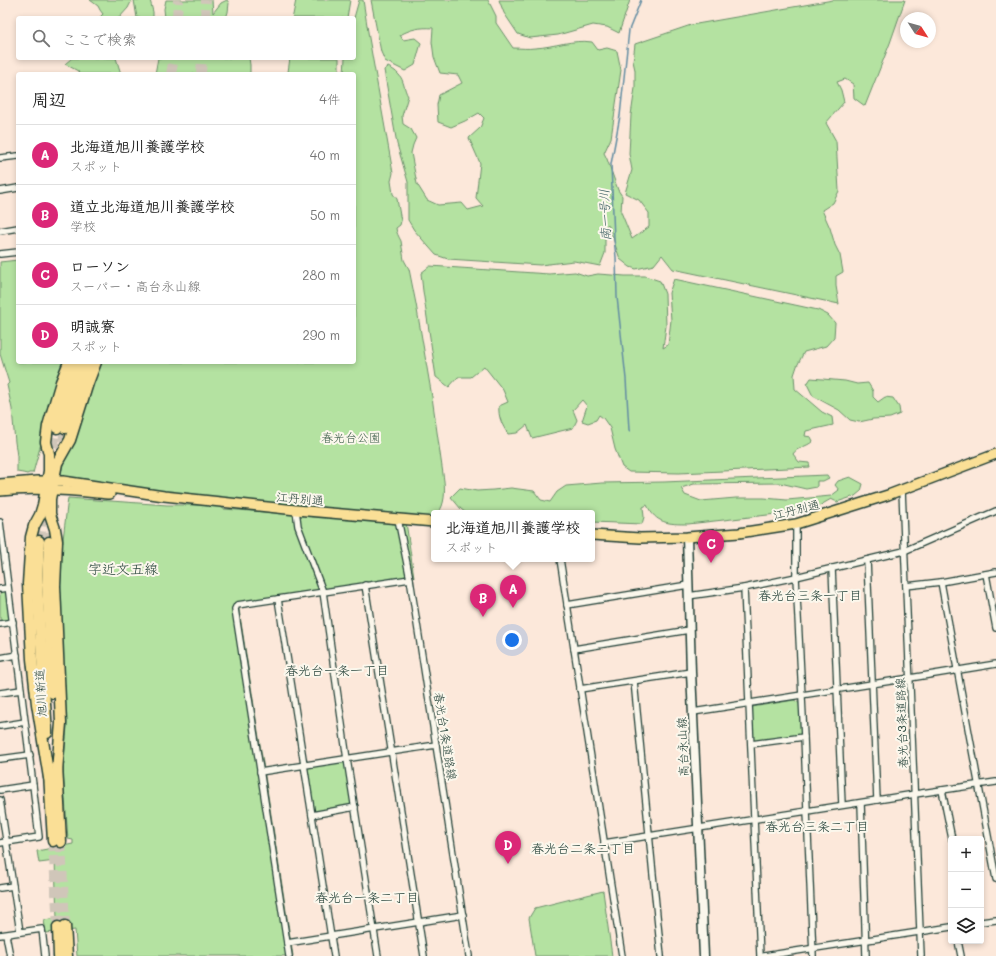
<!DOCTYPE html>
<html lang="ja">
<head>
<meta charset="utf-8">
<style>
  :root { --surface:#fff; --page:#f2f2f2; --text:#222; --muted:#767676; --line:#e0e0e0; --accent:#db2777 }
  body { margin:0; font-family:Mali,"Klee One",sans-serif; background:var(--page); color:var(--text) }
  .controls { position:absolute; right:12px; bottom:12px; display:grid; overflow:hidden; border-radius:4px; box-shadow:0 2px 6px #0003 }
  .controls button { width:36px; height:36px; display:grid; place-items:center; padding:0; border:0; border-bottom:1px solid var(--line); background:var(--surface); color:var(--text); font:20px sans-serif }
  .compass { position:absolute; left:900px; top:12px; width:36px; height:36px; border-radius:50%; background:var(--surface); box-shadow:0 2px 6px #0003; rotate:126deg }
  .you { position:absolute; left:512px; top:640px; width:14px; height:14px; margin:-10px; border:3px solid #fff; border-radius:50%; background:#1a73e8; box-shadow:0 0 0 6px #1a73e833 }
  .badge { display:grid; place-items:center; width:26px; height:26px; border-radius:50%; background:var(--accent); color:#fff; font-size:13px; font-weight:700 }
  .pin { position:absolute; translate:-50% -33px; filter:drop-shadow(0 1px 2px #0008) }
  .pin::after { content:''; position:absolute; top:21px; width:14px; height:12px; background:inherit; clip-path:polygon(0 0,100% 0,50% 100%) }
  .popup { position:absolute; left:431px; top:510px; width:164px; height:52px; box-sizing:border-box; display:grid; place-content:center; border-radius:4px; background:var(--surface); filter:drop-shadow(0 1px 3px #0005); font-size:13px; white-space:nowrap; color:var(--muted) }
  .popup b { font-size:15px; color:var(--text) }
  .popup::after { content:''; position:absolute; left:50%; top:100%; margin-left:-8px; border:8px solid transparent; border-top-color:var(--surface) }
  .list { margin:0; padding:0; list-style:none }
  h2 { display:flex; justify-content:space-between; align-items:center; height:52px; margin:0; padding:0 16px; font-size:17px }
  h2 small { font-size:13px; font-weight:400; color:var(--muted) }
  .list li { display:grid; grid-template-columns:26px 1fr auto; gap:12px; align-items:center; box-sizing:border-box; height:60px; padding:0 16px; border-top:1px solid var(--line) }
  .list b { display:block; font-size:15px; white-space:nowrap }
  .list p { margin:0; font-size:13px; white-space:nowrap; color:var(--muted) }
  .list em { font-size:13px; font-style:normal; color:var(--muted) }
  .icon { flex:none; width:22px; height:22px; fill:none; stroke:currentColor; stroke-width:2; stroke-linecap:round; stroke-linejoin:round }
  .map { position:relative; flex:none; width:996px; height:956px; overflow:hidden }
  .search { position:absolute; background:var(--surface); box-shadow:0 2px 6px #0003; left:16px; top:16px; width:340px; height:44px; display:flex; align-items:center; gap:10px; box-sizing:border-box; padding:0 14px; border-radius:4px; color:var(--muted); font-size:15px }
  .panel { position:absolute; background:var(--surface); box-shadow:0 2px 6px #0003; left:16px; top:72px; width:340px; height:292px; border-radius:4px }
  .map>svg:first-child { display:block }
  .green { fill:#b4e2a1; stroke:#6a906a }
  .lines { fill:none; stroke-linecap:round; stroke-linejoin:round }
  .stream { stroke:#628ca2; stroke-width:1.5 }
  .highway-tunnel { stroke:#d0c6b9; stroke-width:10; stroke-dasharray:10 5; stroke-linecap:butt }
  .street-casing { stroke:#1f3d34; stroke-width:8 }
  .secondary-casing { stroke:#1f3d34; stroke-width:11 }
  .primary-casing { stroke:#1f3d34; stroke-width:12 }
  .highway-casing { stroke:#1f3d34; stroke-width:13 }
  .street { stroke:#fbf7ec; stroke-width:5.5 }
  .secondary { stroke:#fbf7ec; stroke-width:8 }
  .primary { stroke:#fadf96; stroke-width:9 }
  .highway { stroke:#fadf96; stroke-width:10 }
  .labels { text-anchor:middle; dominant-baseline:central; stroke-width:4; stroke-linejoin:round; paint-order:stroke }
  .park-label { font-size:12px; fill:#3d5e4a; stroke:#fbf7ec }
  .street-label { font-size:12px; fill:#1f3d34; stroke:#fbf7ec }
  .water-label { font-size:13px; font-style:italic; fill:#3b5e62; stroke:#fbf7ec }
  .neighbourhood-label { font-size:13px; fill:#1f3d34; stroke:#fbf7ec }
  .quarter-label { font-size:14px; fill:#1f3d34; stroke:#fbf7ec }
</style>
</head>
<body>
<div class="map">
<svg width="996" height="956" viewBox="0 0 996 956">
  <rect width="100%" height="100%" fill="#fce8da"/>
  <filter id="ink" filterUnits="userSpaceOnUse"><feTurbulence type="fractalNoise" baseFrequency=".025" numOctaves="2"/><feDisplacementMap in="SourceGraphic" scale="8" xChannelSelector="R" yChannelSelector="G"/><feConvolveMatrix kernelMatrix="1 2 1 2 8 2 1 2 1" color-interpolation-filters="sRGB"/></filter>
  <g filter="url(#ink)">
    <g class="green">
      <path d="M90 0H132L128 8 119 18H99L103 14 100 10 98 6Z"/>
      <path d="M134 0H150L153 12V18H137Z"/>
      <path d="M166 0H212L213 13 221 3 227 0 229 3 228 12 226 18H165L164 9Z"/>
      <path d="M296 0H350L347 18H292L293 15Z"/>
      <path d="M359 0H363L369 38 393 173 391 181 393 194 397 199 401 221 400 225 396 228C396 232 399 237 401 241L404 260 409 269 416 304 432 397 444 481C445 491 445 505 438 513H434V520L165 494 63 477 61 473 65 456 83 410 100 362H354V74H344L345 58H354V18Z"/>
      <path d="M371 0H488L496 16V23L513 48C521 48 528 49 535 48 554 47 573 39 592 42L598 50 607 48 617 51 621 70 611 138 604 153 607 159 618 190 622 196 621 212 632 239 649 227V213L639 200 625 193 632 170 629 154 631 115 635 88V70L633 61 635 44 691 25 833 0H905L890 43 865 106 854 98 853 84 845 79 837 82 841 90 844 102 826 123 836 141 839 191 833 203 822 210 830 228 835 245 840 255 843 272 836 276V286L839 304 673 269 662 255 654 265 636 269 630 267 620 259 608 224 605 227V253L600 266 574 261 540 265 448 259 436 255 414 230 408 220V182L397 144 384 70 388 67C392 69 396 71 399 75 404 80 404 90 408 96L402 116 403 124 411 129 416 138 413 145 411 153 417 184 427 200 438 205 462 203 468 210 483 206 476 198 480 163 469 138 480 128 484 118 479 113 465 121 451 127 438 122 437 105 439 95 462 83 458 75 440 73 434 57 432 42 433 28C420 27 411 29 400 35L403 40 415 38 421 43 415 65 405 71 385 61 381 52Z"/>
      <path d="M499 0H630L619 33 607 27 593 25 558 35 530 38 518 34 504 13Z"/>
      <path d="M72 58H116L121 74H79L78 71 65 64Z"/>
      <path d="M158 58H249L250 65V74H155Z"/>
      <path d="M290 58H339V74H286L288 72Z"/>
      <path d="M18 260V362H66L45 429 33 473H29L27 474 23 473 17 472V456L15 442 12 409 7 385 9 383 0 354V262Z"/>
      <path d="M430 266 549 274 575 272 587 276 598 274 625 276H645L660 281 665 294 666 326 663 348 668 345 671 320 669 293 674 279 818 310 828 315 835 323 834 337 826 346 804 352 797 366 794 375 795 389 822 412 832 417 833 425 806 431 805 436 811 437 813 441C807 447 797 447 793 454L799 462 809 463 810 467 679 473 629 472 622 467 615 449 610 428 603 418 599 415 596 420 588 423 582 421 587 406 582 400 573 410 577 420 573 428 532 438 527 425 517 433 508 434C502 425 498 417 499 406L508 402 503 390 484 366 471 377H458L449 387 436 377 423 291 421 273Z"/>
      <path d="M811 378 845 381 857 384 868 383 873 391V397L878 402 885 397 893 398 899 407 900 414 890 418 873 419 859 422 850 420 839 410 813 396 807 384Z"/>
      <path d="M827 475 829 478 823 481H817V487L806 489 780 483 694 484 681 488 685 495 701 501 736 498H764L787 500 831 496 839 490 835 485 838 481 850 477 863 484 861 491 855 496 837 502 831 499 812 510 688 524C669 524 656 524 647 505L643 507 644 517 642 524 592 522V513H466L461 509 451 497 460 488 477 491 493 490 511 488 534 491 541 500 550 502 557 492 566 486 602 483 664 482Z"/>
      <path d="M68 498 167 505H222L223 509 406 522 414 577 238 603 293 956H77L75 930 46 933 44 920 57 918 55 861 39 863 37 851 73 844V840L68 839 63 772 67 726 60 600 62 548Z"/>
      <path d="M8 588 13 622 0 624V589Z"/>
      <path d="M794 700 799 703 802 735 753 741 752 707Z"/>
      <path d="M347 759 355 807 312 815 304 766Z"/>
      <path d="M603 891 612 956H535L529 918 535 908Z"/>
    </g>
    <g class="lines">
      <path class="stream" d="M630 431 629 430 626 379 617 297 616 257 614 239 611 164 620 116 629 30 641 0"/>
      <g class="highway-tunnel">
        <path d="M177 18 178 0"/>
        <path d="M205 18 206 0"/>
        <path d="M171 74 174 58"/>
        <path d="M201 74 202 58"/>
        <path d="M61 456 65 428"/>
        <path d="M51 462 57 428"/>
        <path d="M39 541 43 511"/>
        <path d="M49 542 52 517"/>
        <path d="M53 841 58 927"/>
        <path d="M61 842 65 926"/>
      </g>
      <g class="street-casing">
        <g id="street">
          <path d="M0 158 18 156"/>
          <path d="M0 191 18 188"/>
          <path d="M0 231 18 228"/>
          <path d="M0 254 18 252"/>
          <path d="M902 490 921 956"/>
          <path d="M296 510 298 526 323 592 347 759 378 956"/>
          <path d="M398 519 410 579 469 956"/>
          <path d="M0 522 33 785 39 837 0 843"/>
          <path d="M796 524V577L804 737 813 956"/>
          <path d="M560 559 622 956"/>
          <path d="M867 560 877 800"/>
          <path d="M832 568 842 805"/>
          <path d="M986 574 996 628"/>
          <path d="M941 582 996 879"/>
          <path d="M365 585 424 956"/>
          <path d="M906 586 941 582 996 572"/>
          <path d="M744 588 760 956"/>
          <path d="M0 589 8 588"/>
          <path d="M688 596 744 588 796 577 904 551 996 511"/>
          <path d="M278 599 334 956"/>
          <path d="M567 605 688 585"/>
          <path d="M0 624 13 622"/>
          <path d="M574 649 689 630"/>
          <path d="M0 658 17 655"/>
          <path d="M634 681 661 956"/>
          <path d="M580 689 691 672"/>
          <path d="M0 693 21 690"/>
          <path d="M693 712 910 678 996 664"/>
          <path d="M0 726 25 722"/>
          <path d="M751 744 804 737"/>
          <path d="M0 759 30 755"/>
          <path d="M260 772 436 745"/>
          <path d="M0 790 33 785"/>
          <path d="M942 790 952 839"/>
          <path d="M0 800 20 932"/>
          <path d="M861 803 866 956"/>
          <path d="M312 815 355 807"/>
          <path d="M604 843 915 794 996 782"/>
          <path d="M0 888 13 886"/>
          <path d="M981 922 996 920"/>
          <path d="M0 935 42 929 45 956"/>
          <path d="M6 935 10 956"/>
          <path d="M958 941 961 956"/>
          <path d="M287 943 463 915"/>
          <path d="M289 956 235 609 237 605 410 579"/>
          <path d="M764 956 951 927"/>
        </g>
      </g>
      <g class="secondary-casing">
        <path id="secondary" d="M687 537 691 672 704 956"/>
      </g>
      <g class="primary-casing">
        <g id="primary">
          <path d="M0 484 37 481H63L164 496 296 510 434 522"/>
          <path d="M0 491C37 487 73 491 110 494"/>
          <path d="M592 535 640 538 687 537 739 533 796 524 888 495 996 454"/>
        </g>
      </g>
      <g class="highway-casing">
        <g id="highway">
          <path d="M57 428 70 383 77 362"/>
          <path d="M65 428 75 394 86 362"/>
          <path d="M39 541 37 584 47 733"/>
          <path d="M49 542 47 585 53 693"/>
          <path d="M57 765 61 842"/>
          <path d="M57 771 61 723 55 586 57 541 55 529 50 514V499L57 463 70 440 88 383 96 362"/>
          <path d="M49 773 53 841"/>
          <path d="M49 778 37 704 32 659 28 584 31 537 34 526 40 515 43 505 49 471V454L46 442 48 426 61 382 69 362"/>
          <path d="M65 926 67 956"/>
          <path d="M58 927 59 956"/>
        </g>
      </g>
      <use href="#street" class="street"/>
      <use href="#secondary" class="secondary"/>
      <use href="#primary" class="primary"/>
      <use href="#highway" class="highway"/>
    </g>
  </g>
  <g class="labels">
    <g class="park-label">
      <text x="351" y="437">春光台公園</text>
    </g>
    <g class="street-label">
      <text transform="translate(300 498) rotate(5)">江丹別通</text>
      <text transform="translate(796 509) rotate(-14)">江丹別通</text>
      <text transform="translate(40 693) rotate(-93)">旭川新道</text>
      <text transform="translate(901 723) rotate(-92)">春光台3条道路線</text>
      <text transform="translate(446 736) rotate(81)">春光台1条道路線</text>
      <text transform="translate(682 747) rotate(-92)">高台永山線</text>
    </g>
    <g class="water-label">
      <text transform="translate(604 215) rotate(-92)">南一号川</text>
    </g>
    <g class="neighbourhood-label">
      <text x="810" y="594">春光台三条一丁目</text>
      <text x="337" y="669">春光台一条一丁目</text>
      <text x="817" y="825">春光台三条二丁目</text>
      <text x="583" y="847">春光台二条二丁目</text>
      <text x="367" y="896">春光台一条二丁目</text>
    </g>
    <g class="quarter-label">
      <text x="123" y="568">字近文五線</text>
    </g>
  </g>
</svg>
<div class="controls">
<button>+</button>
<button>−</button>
<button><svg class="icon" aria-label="layers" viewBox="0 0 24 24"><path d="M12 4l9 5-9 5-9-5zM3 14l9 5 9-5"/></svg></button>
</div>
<svg class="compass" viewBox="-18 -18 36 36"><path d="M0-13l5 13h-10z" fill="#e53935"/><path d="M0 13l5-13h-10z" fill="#767676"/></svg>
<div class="you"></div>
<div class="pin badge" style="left:513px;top:608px">A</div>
<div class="popup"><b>北海道旭川養護学校</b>スポット</div>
<div class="pin badge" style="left:483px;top:617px">B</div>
<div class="pin badge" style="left:711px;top:563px">C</div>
<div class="pin badge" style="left:508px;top:864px">D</div>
<div class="search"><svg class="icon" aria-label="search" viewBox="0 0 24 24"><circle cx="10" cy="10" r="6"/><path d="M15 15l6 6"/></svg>ここで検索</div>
<section class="panel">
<h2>周辺<small>4件</small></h2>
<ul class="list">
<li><span class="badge">A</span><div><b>北海道旭川養護学校</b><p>スポット</p></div><em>40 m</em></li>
<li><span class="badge">B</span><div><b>道立北海道旭川養護学校</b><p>学校</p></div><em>50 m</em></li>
<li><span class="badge">C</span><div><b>ローソン</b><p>スーパー · 高台永山線</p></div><em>280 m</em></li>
<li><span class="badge">D</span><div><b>明誠寮</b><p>スポット</p></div><em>290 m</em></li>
</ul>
</section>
</div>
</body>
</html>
